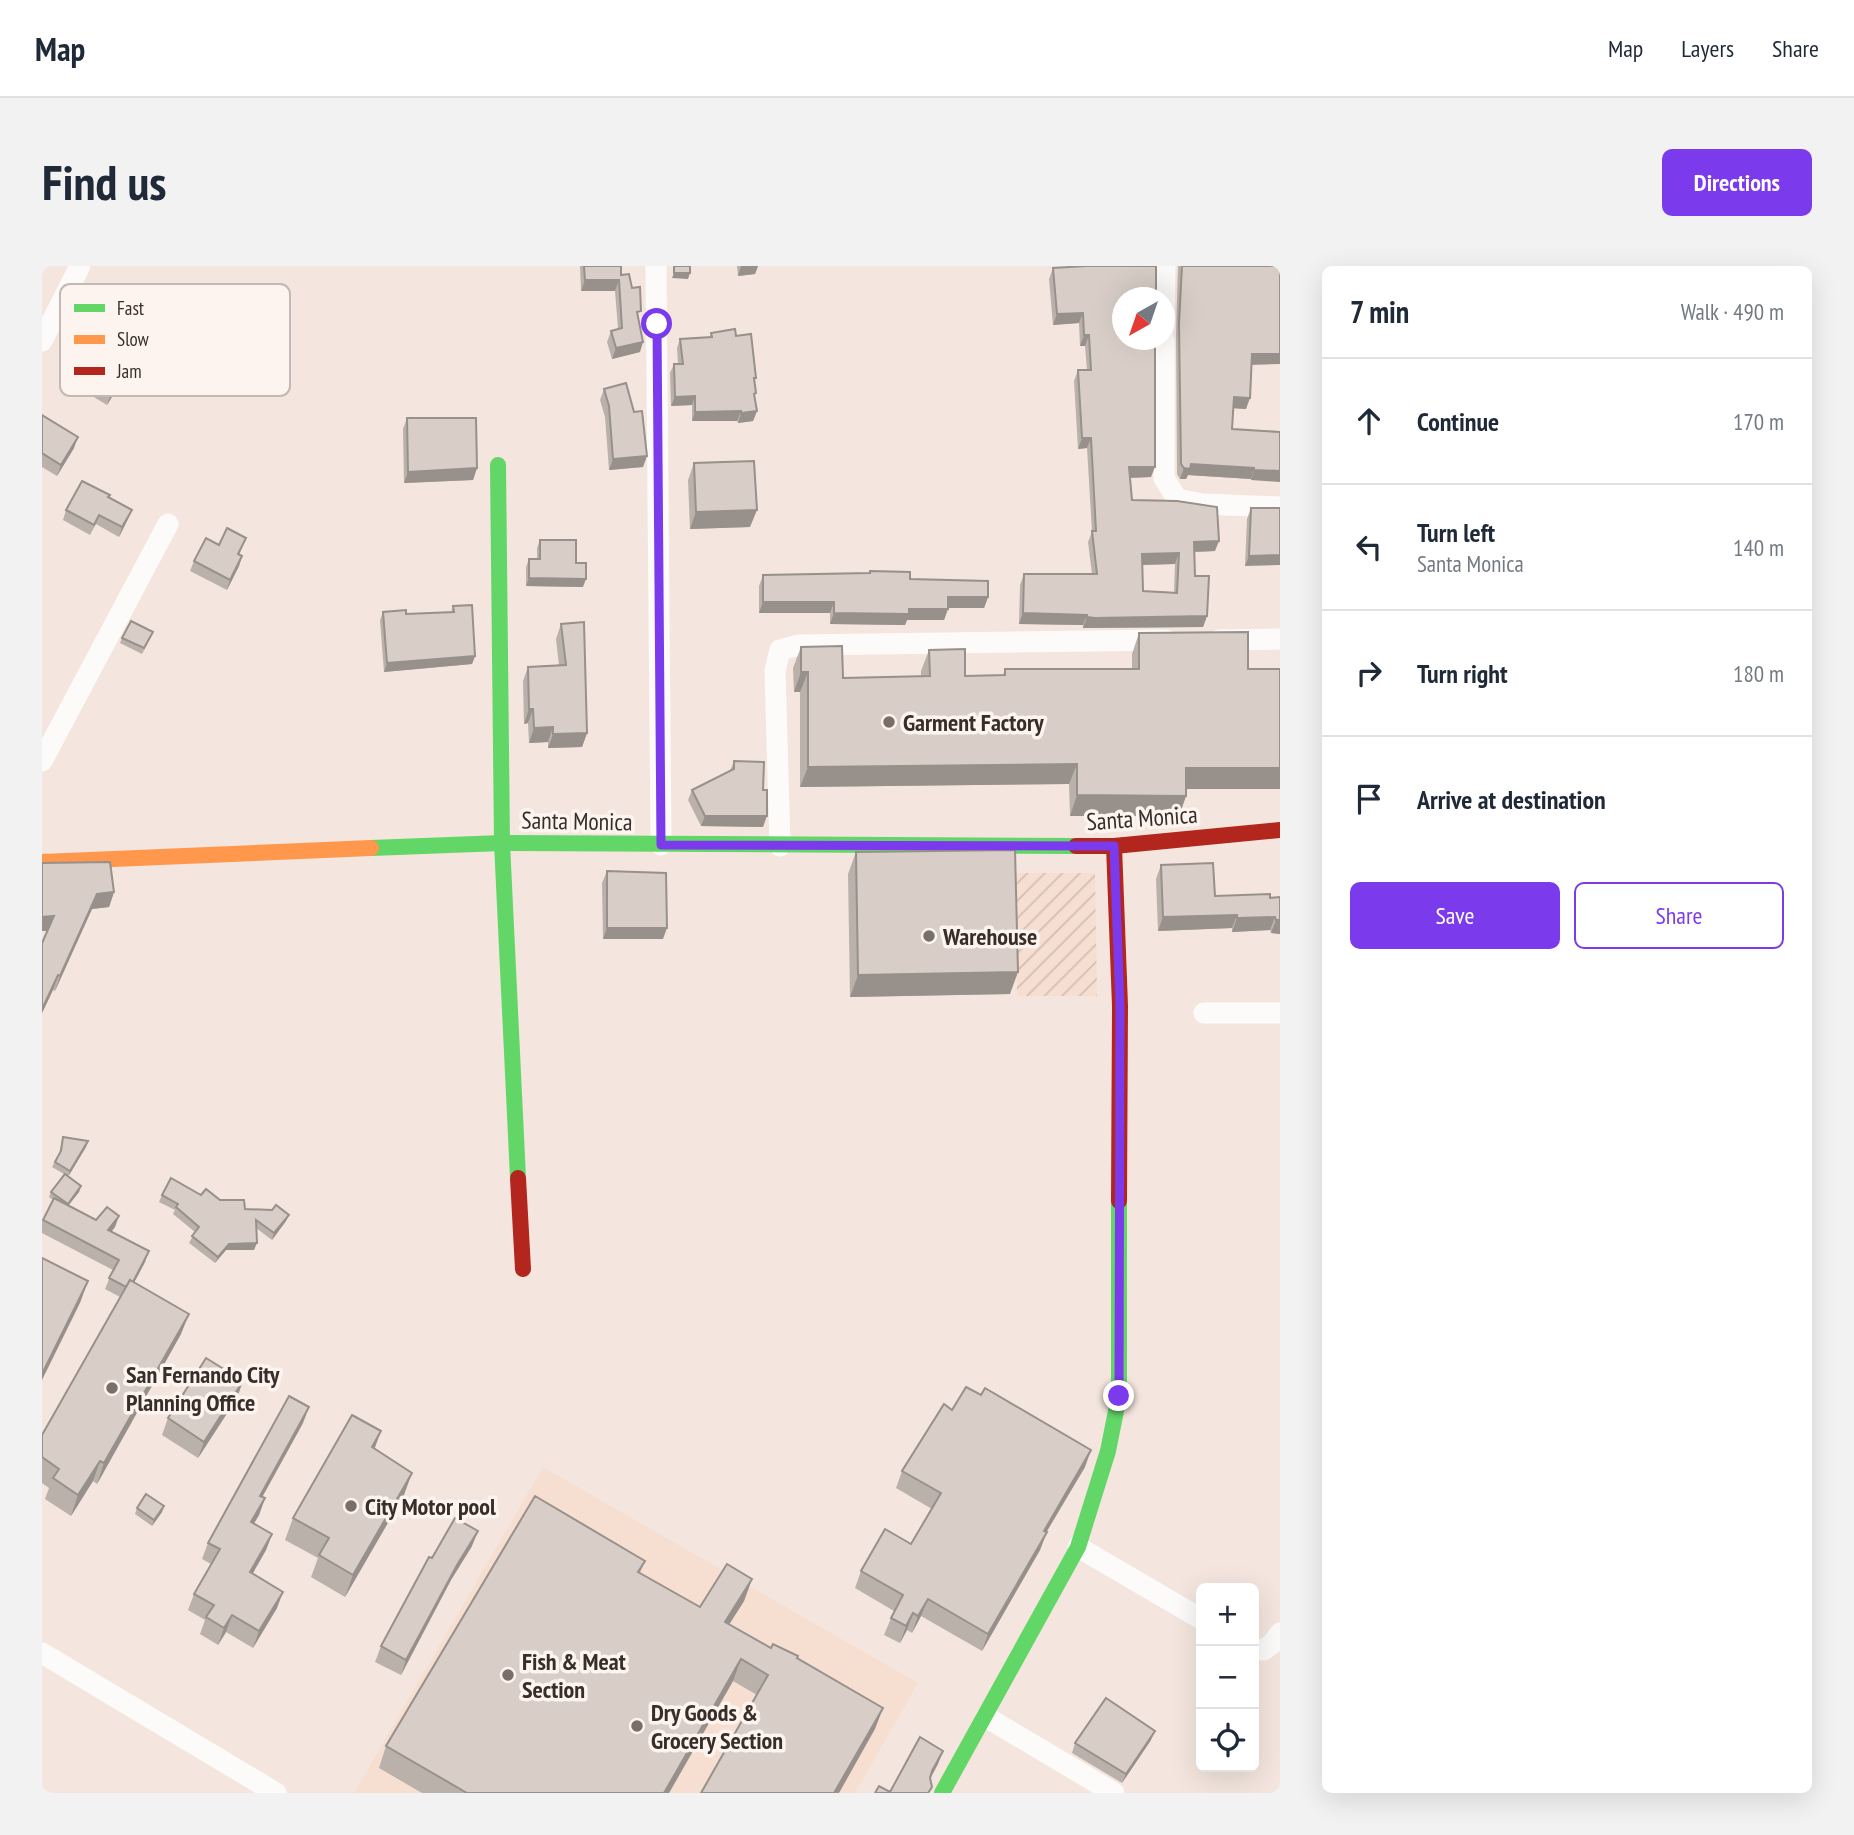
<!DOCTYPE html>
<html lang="en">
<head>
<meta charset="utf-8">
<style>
  :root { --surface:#fff; --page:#f2f2f3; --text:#1f2937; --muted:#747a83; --line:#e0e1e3; --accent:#7c3aed }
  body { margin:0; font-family:"PT Sans Narrow",sans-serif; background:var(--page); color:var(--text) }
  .controls { position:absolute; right:21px; bottom:21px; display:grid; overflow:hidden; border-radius:10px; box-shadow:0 7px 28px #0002 }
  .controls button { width:63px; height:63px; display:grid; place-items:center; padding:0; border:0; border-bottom:2px solid var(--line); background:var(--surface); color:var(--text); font:35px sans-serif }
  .compass { position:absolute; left:1070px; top:21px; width:63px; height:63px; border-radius:50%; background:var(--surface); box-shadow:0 7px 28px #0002; rotate:220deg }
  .stop { position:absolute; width:21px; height:21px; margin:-16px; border:5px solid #7c3aed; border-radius:50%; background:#fff }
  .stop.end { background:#7c3aed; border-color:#fff; box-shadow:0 2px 7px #0008 }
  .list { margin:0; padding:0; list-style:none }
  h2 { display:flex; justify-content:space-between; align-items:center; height:91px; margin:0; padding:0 28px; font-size:30px }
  h2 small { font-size:23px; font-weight:400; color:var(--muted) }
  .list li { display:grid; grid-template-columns:46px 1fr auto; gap:21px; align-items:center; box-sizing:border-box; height:126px; padding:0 28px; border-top:2px solid var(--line) }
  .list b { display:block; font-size:26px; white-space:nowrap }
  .list p { margin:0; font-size:23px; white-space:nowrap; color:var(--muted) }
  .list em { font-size:23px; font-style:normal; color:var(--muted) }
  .actions { display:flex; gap:14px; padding:21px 28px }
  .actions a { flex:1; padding:16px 0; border:2px solid var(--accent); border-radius:10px; text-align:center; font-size:24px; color:var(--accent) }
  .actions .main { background:var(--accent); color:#fff }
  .icon { flex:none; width:38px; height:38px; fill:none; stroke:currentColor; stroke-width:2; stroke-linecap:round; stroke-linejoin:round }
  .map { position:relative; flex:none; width:1238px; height:1527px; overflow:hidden; border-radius:10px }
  header { display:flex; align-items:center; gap:42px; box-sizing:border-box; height:98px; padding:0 35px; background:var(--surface); border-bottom:2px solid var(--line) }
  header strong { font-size:33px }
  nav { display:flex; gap:38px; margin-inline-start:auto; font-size:24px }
  .intro { display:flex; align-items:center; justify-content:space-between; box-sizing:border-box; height:168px; padding:0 42px }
  h1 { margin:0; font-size:49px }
  .button { padding:18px 32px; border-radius:10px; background:var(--accent); color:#fff; font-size:24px; font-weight:700 }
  main { display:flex; gap:42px; padding:0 42px }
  aside { flex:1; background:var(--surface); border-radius:10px; box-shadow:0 7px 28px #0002 }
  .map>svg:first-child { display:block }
  .built { fill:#f6ded1 }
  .industrial { fill:url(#industrial-furrows) }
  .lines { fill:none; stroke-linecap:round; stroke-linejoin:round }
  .street { stroke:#fdfbfa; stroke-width:21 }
  .fast { stroke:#63d668; stroke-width:16 }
  .slow { stroke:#ff974d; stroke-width:16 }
  .jam { stroke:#b3261e; stroke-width:16 }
  .wall { fill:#bab1ab; fill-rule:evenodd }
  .shaded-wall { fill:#97908b }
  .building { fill:#d8cec7; stroke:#97908b; stroke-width:2; fill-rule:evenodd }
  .route { stroke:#7c3aed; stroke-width:9 }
  .poi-dot { fill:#796e68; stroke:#fef4ef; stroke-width:2.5 }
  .labels { text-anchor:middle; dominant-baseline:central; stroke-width:7; stroke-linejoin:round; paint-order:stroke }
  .poi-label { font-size:24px; font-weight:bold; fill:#372d29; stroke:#fef4ef; text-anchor:start }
  .street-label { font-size:24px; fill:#372d29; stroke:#fef4ef }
  .key { fill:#fef4ef; stroke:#c2b8b4; stroke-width:2 }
  .key-label { font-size:19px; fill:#372d29 }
</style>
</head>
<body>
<header>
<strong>Map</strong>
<nav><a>Map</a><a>Layers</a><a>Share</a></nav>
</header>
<div class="intro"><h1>Find us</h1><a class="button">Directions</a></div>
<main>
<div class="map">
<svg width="1238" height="1527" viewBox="0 0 1238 1527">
  <defs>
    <pattern id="industrial-furrows" width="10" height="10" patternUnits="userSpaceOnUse" patternTransform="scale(1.75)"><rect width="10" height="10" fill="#f6ded1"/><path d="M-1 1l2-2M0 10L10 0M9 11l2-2" fill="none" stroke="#d4bfb3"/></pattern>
  </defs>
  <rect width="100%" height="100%" fill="#f4e6de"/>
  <path class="built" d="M501 1201 876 1417 813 1527H312Z"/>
  <path class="industrial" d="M973 607H1053L1055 730H975Z"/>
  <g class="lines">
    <g class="street">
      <path d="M614 0 619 579"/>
      <path d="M1122 62 1123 0"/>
      <path d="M1122 74V212L1135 233 1160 238 1238 241"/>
      <path d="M0 75 38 0"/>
      <path d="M1177 374 1238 373"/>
      <path d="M0 495 126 258"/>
      <path d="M738 580 733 405 738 384 757 379 1124 374"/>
      <path d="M1162 747H1238"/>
      <path d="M1036 1281 1159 1353"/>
      <path d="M1212 1383 1222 1384 1231 1377 1238 1367"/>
      <path d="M0 1387 234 1527"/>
      <path d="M944 1451 1072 1527"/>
    </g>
    <g class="fast">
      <path d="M456 199 460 577 476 912"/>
      <path d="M329 582 460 577 1034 580"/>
      <path d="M900 1527 1036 1281 1066 1185 1077 1130V935"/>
    </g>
    <path class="slow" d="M0 596 329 582"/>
    <g class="jam">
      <path d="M1034 580H1072L1238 564"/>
      <path d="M1072 580 1078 740 1077 935"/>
      <path d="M476 912 481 1003"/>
    </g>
  </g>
  <g class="wall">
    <path d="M538 0H579V9L596 52 598 86 570 93 565 76 569 65 576 63 573 25H539Z"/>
    <path d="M695 0H716L713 8 696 10Z"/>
    <path d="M1040 0H1114L1109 211 1088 212 1090 234 1173 285 1152 286 1153 310 1165 350 1161 361 1049 362H1041V359L977 358 978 319 982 308H1050L1046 276 1050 266 1045 182 1036 183 1032 115 1036 104H1045L1043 80H1038L1037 57 1011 59 1007 13 1011 2ZM1133 298 1132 326 1101 325 1100 299Z"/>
    <path d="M1136 0H1238L1210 99 1204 143 1191 142 1190 163 1238 166 1209 214V213L1146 209 1144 213H1138L1135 208 1134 68Z"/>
    <path d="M669 67 694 70 713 116V132L715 145 711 155 696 157 695 155H650V139L629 140 628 107 632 98H636L635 82 638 73 668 71Z"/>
    <path d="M101 69 87 92 86 105 65 139 32 119 36 108Z"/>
    <path d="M562 123 601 201 567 204 563 151 558 134Z"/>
    <path d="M0 149 32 182 15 210 0 201Z"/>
    <path d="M365 152 435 202 431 214 362 217 361 163Z"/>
    <path d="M652 197 708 261 648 263 646 214Z"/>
    <path d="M67 231 86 253 77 271 54 258 48 269 21 254 24 244Z"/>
    <path d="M1209 242H1238L1203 300 1205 253Z"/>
    <path d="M204 272 197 289 200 290 197 300 185 324 148 305 152 295 177 279Z"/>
    <path d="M498 274 534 297 541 321 484 320V301L487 293H495V282Z"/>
    <path d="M828 305 868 313 946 331 942 342H906L902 354H865L863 359 788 358V347H717V320L721 309 827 307Z"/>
    <path d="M411 340 433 390 430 398 342 406 338 354 341 346 364 348 409 346Z"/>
    <path d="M519 358 545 467 540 481 506 482V476L487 477 486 457 482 458 481 415 486 401 517 400 514 373Z"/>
    <path d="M1097 367 1206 403H1238V523H1144V530L1137 550H1028L1027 518 758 521V426H752L751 402 759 381 801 412 879 410V405L887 384 923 410 961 409 963 403H1090V388Z"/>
    <path d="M109 371 100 388 78 377 80 372Z"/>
    <path d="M692 495 721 561 659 560 646 534 650 524 688 505Z"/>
    <path d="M814 586 968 728 808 731 806 608Z"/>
    <path d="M0 597 72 626 67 641 50 643 13 725 11 724 0 747V677L5 665H0Z"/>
    <path d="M1119 599 1173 630 1238 631V668L1229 667 1228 664 1190 666V662L1116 665 1114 613Z"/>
    <path d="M565 605 621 673H561L560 617Z"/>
    <path d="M21 871 46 875 44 881 26 910 39 920 37 926 27 939 54 954 73 961 69 966 103 996 92 1016 139 1068 55 1218 51 1215 29 1250 3 1233 7 1222 0 1217V1169L78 1031 63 1023 71 1004 0 967V956L11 934 7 931 9 926 22 908 10 901 17 888Z"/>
    <path d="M120 929H159L178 934 203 943 244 955 230 974 214 962 212 984H184L173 997 147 977 153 966 131 948 133 944 117 936Z"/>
    <path d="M195 1132 156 1192 120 1169 126 1152Z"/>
    <path d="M910 1144 1043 1201 1004 1266 998 1284 940 1385 879 1350 870 1367 865 1364 858 1377 842 1369 852 1345 813 1322 819 1305 869 1278 890 1243 854 1222 860 1205Z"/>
    <path d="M261 1157 220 1231 223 1232 217 1249 211 1258 230 1268 224 1284 210 1308 235 1342 211 1382 184 1366 176 1379 158 1368 163 1354 146 1344 152 1328 169 1298 160 1293 166 1277Z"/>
    <path d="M333 1183 362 1229 303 1331 269 1311 276 1292 243 1274 251 1252Z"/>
    <path d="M122 1240 120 1246 110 1260 93 1248 95 1242Z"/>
    <path d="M430 1280 409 1314 359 1409 333 1396 339 1380 390 1292Z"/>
    <path d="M603 1295 598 1307 658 1341 710 1313 702 1335 687 1358 729 1382 755 1393 833 1463 715 1429 691 1415 627 1527H380L337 1502 344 1480Z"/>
    <path d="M1109 1474 1080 1517 1030 1487 1033 1477Z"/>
  </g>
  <g class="shaded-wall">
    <path d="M699 0H716L713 8 696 10Z"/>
    <path d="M632 7H648L646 13 630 12Z"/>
    <path d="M543 14H577L573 25H539Z"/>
    <path d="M1041 47 1037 57 1011 59 1015 48Z"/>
    <path d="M105 58 101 69 81 102 85 91Z"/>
    <path d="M1042 69H1047L1043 80H1038Z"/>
    <path d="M601 76 598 86 570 93 574 82Z"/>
    <path d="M1210 88H1238V98L1207 99Z"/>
    <path d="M90 94 86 105 65 139 69 128Z"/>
    <path d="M653 130 650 139 629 140 633 131Z"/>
    <path d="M1192 131 1208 132 1204 143 1188 142Z"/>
    <path d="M699 145 695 155H650L653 146Z"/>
    <path d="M715 145 711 155 696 157 699 147Z"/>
    <path d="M36 171 32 182 15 210 19 199Z"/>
    <path d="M1040 172H1049L1045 182 1036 183Z"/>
    <path d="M605 190 601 201 567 204 571 193Z"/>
    <path d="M1149 198 1212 202 1209 213 1146 209 1144 213H1138L1142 202Z"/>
    <path d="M1087 201H1113L1109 211 1083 212Z"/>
    <path d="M435 202 431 214 362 217 366 206Z"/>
    <path d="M1212 204 1238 205V216L1209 214Z"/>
    <path d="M90 244 86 253 77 271 80 261Z"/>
    <path d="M715 244 708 261 648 263 654 246Z"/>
    <path d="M1177 275 1173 285 1148 286 1152 276Z"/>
    <path d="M1137 287 1133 298 1096 299 1100 288Z"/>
    <path d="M1238 289V299L1203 300 1207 290Z"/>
    <path d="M200 290 197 300 185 324 188 314Z"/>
    <path d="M487 312 544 313 541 321 484 320Z"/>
    <path d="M906 331H946L942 342H902Z"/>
    <path d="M721 336H792L788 347H717Z"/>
    <path d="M867 343H906L902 354H865L863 359 788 358 792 347Z"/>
    <path d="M981 347 1045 349 1041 359 977 358Z"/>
    <path d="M1165 350 1161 361 1041 362 1045 351Z"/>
    <path d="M433 390 430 398 342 406 345 397Z"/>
    <path d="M759 406H766L758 426H752Z"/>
    <path d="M487 443H491L486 457 482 458Z"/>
    <path d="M511 461 506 476 487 477 492 462Z"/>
    <path d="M545 467 540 481 506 482 511 468Z"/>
    <path d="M1035 498 1027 518 758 521 766 501Z"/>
    <path d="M1144 502H1238V523H1137Z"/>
    <path d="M1035 529 1144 530 1137 550H1028Z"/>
    <path d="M663 550H725L721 561 659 560Z"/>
    <path d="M72 626 67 641 50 643 13 725 18 710 55 628Z"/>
    <path d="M1195 649 1190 662 1116 665 1121 651Z"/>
    <path d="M12 650 7 665H0V651Z"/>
    <path d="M1233 651 1228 664 1190 666 1195 652Z"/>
    <path d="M1234 654H1238V668L1229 667Z"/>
    <path d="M565 662H625L621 673H561Z"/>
    <path d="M976 706 968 728 808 731 816 709Z"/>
    <path d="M16 709 11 724 0 747V743Z"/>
    <path d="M46 875 44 881 26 911 28 905Z"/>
    <path d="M39 920 37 926 23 943 26 938Z"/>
    <path d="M247 949 244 955 230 974 232 967Z"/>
    <path d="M77 950 73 961 62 975 66 964Z"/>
    <path d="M215 977 212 984H184L173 997 176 991 187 978Z"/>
    <path d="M107 985 103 996 83 1034 87 1023Z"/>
    <path d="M46 1015 38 1037 0 1114V1108Z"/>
    <path d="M147 1048 139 1068 55 1218 62 1197Z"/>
    <path d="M201 1115 195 1132 156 1192 162 1176Z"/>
    <path d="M267 1141 261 1157 212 1246 218 1230Z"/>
    <path d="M339 1165 331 1187 330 1181Z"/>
    <path d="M1049 1184 1043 1201 995 1282 1002 1265Z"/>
    <path d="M58 1195 51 1215 29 1250 36 1229Z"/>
    <path d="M370 1207 362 1229 303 1331 311 1309Z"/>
    <path d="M223 1232 217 1249 203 1273 209 1256Z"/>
    <path d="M122 1240 120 1246 110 1260 112 1254Z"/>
    <path d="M436 1265 430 1280 409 1314 359 1409 364 1394 415 1299Z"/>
    <path d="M1005 1266 998 1284 940 1385 946 1368Z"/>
    <path d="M230 1268 224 1284 202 1323 208 1306Z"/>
    <path d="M710 1313 702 1335 675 1378 683 1356Z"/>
    <path d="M241 1326 235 1342 211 1382 217 1365Z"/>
    <path d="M886 1333 879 1350 870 1367 876 1350Z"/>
    <path d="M871 1347 865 1364 858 1377 864 1360Z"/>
    <path d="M190 1349 184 1366 176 1379 182 1362Z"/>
    <path d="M699 1393 691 1415 627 1527H622Z"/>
    <path d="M841 1442 833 1463 797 1527H792Z"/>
    <path d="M1113 1465 1109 1474 1080 1517 1084 1508Z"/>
    <path d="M901 1485 896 1498 885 1519 890 1505Z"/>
  </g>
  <g class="building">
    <path d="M542 0H579V9L587 8 590 22 598 21 599 45 595 46 601 76 574 82 569 65 580 62 577 14H543Z"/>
    <rect x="632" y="0" width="16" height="7"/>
    <path d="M1044 0H1114V32H1081V74H1113V201H1087L1090 234 1135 235 1175 241 1177 275 1152 276 1153 310H1167L1165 350 1053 352 1045 351V349L981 347 982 308H1055L1050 265H1054L1049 172H1040L1036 104H1049L1047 69H1042L1041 47 1015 48 1011 2ZM1137 287 1135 327 1101 325 1100 288Z"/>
    <path d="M1140 0H1238V88H1210L1208 132 1192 131 1190 163 1238 166V205L1212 204V202L1149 198 1148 203 1142 202 1139 198 1137 57Z"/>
    <path d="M693 63 694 70 709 68 714 112H712L714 127 712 128 715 145 699 147V145L653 146V130L633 131 632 98H641L638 73 670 71 669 67Z"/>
    <path d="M584 117 592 146 600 145 605 190 571 193 567 140 562 123Z"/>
    <path d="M0 149 36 171 19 199 0 187Z"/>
    <path d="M365 152H434L435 202 366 206Z"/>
    <path d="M712 195 715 244 654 246 652 197Z"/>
    <path d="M40 215 68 229 66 231 90 244 80 261 57 249 52 259 24 244Z"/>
    <path d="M1209 242H1238V289L1207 290Z"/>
    <path d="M185 262 204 272 196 288 200 290 188 314 152 295 164 272 177 279Z"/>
    <path d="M498 274H534V297H544V313L487 312V293H498Z"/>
    <path d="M828 305 868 306V313L946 315V331H906V343H867V348L792 347V336H721V309L828 307Z"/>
    <path d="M430 339 433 390 345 397 341 346 364 344V348L412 346 411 340Z"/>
    <path d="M89 355 111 366 102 382 80 372Z"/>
    <path d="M542 356 545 467 511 468V461L492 462 491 443H487L486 401 524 399 519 358Z"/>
    <path d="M1206 366V403H1238V502H1144V530L1035 529V498L766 501V406H759V381L800 380 801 412 888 410 887 384 923 383V410L963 409V403H1097V367Z"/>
    <path d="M692 495 722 496 721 524H725V550H663L650 524 692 503Z"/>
    <path d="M973 584 976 706 816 709 814 586Z"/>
    <path d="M68 596 72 626 55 628 18 710 16 709 0 743V677L12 650 0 651V597Z"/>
    <path d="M1171 597 1173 630 1228 628V632L1238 631V654H1234L1233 651 1195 652V649L1121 651 1119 599Z"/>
    <path d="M565 605 624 607 625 662H565Z"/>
    <path d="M21 871 46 875 28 905 13 896 19 885Z"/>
    <path d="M23 908 39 920 26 938 9 926Z"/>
    <path d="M129 912 159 929 164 923 178 934H202L203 943 230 944 234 939 247 949 232 967 214 954 215 977 187 978 176 991 150 970 157 961 134 941 136 938 120 929Z"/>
    <path d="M12 932 54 954 65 941 77 950 66 964 107 985 91 1016 88 1014 84 1021 67 1012 77 994 1 954Z"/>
    <path d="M0 992 46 1015 0 1108Z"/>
    <path d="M88 1014 147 1048 62 1197 58 1195 36 1229 11 1212 17 1203 0 1191V1169Z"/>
    <path d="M164 1092 201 1115 162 1176 126 1152Z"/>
    <path d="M924 1121 939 1129 943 1122 1049 1184 1002 1265 1005 1266 946 1368 886 1333 876 1350 871 1347 864 1360 849 1352 861 1329 819 1305 843 1263 869 1278 899 1227 860 1205 902 1138 910 1144Z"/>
    <path d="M247 1130 267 1141 218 1230 223 1232 209 1256 230 1268 208 1306 241 1326 217 1365 190 1349 182 1362 164 1351 172 1339 152 1328 178 1283 166 1277Z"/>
    <path d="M310 1149 339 1165 330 1181 370 1207 311 1309 277 1289 287 1272 251 1252Z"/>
    <path d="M104 1228 122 1240 112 1254 95 1242Z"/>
    <path d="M493 1230 603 1295 596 1306 658 1341 685 1298 710 1313 683 1356 729 1382 731 1378 756 1390 755 1392 841 1442 792 1527H659L726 1409 699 1393 622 1527H425L344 1480Z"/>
    <path d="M413 1252 436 1265 415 1299 364 1394 339 1380 387 1291 390 1292Z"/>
    <path d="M1064 1432 1113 1465 1084 1508 1033 1477Z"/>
    <path d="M878 1471 901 1485 890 1505 888 1512 890 1521 886 1527H833L837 1520 848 1526Z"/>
  </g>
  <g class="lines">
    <path class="route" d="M615 58 619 579 1072 580 1078 740 1077 1130"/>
  </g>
  <g class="poi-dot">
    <circle cx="847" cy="456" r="7"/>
    <circle cx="887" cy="670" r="7"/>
    <circle cx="70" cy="1122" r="7"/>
    <circle cx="309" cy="1240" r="7"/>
    <circle cx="466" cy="1409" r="7"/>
    <circle cx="595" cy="1460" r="7"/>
  </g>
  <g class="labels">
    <g class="poi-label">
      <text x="861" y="456">Garment Factory</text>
      <text x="901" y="670">Warehouse</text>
      <text x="84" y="1108">San Fernando City<tspan x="84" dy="28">Planning Office</tspan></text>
      <text x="323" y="1240">City Motor pool</text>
      <text x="480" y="1395">Fish &amp; Meat<tspan x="480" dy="28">Section</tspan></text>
      <text x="609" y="1446">Dry Goods &amp;<tspan x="609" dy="28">Grocery Section</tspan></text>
    </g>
    <g class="street-label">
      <text transform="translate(1100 552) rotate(-4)">Santa Monica</text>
      <text transform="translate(535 555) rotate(1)">Santa Monica</text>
    </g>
  </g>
  <rect x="18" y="18" width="230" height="112" rx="10" class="key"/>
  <rect x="32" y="38" width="31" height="8" fill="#63d668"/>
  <rect x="32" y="69" width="31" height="9" fill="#ff974d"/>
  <rect x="32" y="101" width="31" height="8" fill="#b3261e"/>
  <g class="key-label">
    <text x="75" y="49">Fast</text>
    <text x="75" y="80">Slow</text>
    <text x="75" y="112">Jam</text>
  </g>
</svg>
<div class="controls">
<button>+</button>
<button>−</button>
<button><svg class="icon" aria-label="locate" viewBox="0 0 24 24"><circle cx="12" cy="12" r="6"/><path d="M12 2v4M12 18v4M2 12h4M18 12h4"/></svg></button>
</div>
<svg class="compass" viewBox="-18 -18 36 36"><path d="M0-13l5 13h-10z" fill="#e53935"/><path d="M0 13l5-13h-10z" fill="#747a83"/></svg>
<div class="stop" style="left:615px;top:58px"></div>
<div class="stop end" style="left:1077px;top:1130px"></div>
</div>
<aside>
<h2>7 min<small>Walk · 490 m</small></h2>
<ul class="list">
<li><svg class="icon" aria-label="ahead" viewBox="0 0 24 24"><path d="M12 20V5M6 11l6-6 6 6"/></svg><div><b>Continue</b></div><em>170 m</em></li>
<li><svg class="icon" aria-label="left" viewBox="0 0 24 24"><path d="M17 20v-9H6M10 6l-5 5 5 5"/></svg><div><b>Turn left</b><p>Santa Monica</p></div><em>140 m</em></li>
<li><svg class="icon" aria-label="right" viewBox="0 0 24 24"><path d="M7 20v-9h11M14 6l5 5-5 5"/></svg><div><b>Turn right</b></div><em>180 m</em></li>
<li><svg class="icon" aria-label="arrive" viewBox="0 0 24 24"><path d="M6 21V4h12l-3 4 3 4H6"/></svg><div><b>Arrive at destination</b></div></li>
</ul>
<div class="actions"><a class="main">Save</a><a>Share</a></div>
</aside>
</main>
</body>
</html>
